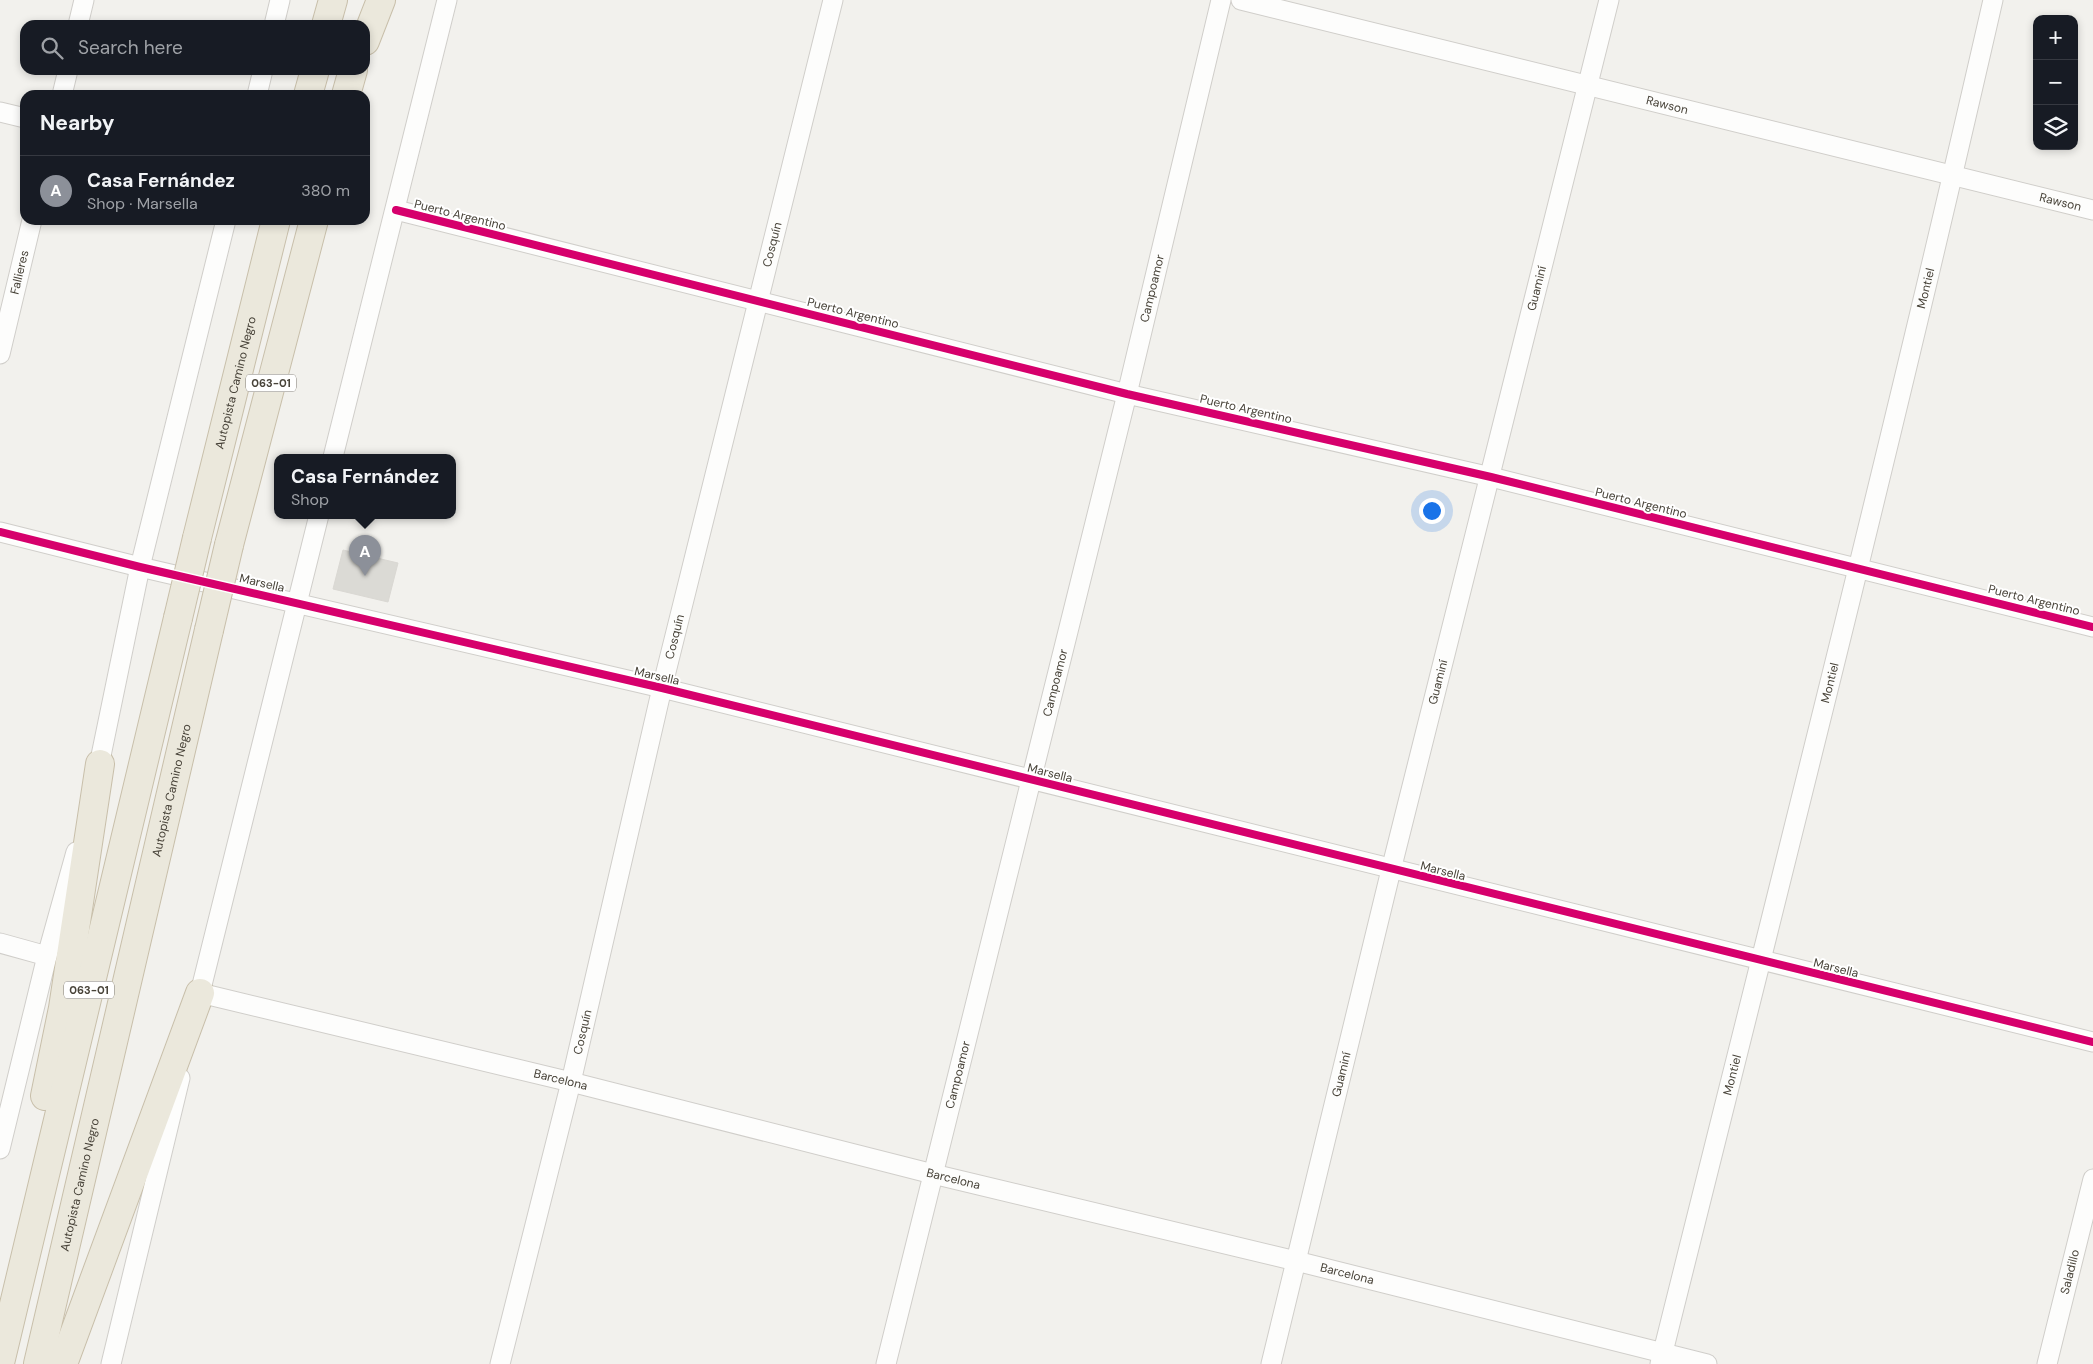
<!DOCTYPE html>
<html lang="en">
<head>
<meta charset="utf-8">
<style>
  :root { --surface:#171b24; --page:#20242c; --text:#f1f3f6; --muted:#9ea1a6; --line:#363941; --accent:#8c9099 }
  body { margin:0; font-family:"DM Sans",sans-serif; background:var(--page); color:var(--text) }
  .controls { position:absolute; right:15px; top:15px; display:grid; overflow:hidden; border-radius:10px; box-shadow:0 2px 8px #0003 }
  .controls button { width:45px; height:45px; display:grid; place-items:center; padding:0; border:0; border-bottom:1px solid var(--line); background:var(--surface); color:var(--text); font:25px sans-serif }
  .you { position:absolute; left:1431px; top:510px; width:18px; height:18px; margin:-12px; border:4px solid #fff; border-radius:50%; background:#1a73e8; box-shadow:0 0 0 8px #1a73e833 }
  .badge { display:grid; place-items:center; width:32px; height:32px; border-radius:50%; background:var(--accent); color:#fff; font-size:16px; font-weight:700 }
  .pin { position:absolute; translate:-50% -41px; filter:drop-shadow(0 1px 2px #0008) }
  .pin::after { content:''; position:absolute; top:26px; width:18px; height:15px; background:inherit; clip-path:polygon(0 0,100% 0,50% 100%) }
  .popup { position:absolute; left:274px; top:454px; width:182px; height:65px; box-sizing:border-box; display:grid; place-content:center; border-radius:10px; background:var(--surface); filter:drop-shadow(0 1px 4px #0005); font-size:16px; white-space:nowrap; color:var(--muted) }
  .popup b { font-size:19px; color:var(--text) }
  .popup::after { content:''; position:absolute; left:50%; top:100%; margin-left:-10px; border:10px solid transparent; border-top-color:var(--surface) }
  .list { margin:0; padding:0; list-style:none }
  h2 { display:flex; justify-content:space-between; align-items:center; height:65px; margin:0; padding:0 20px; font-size:21px }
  h2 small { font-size:16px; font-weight:400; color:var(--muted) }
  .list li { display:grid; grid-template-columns:32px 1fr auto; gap:15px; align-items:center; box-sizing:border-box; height:70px; padding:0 20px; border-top:1px solid var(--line) }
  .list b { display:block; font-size:19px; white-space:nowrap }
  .list p { margin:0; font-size:16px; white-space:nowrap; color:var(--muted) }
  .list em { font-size:16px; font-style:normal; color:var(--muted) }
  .icon { flex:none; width:28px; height:28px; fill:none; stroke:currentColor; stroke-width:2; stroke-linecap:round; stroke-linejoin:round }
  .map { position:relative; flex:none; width:2093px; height:1364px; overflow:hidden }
  .search { position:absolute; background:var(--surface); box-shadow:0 2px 8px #0003; left:20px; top:20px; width:350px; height:55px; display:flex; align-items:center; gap:12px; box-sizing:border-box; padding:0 18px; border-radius:15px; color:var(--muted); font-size:19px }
  .panel { position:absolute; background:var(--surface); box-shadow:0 2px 8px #0003; left:20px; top:90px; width:350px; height:135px; border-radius:15px }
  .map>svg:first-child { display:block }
  .building { fill:#dbdad5; stroke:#dad8d3 }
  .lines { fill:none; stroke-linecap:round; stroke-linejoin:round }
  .minor-casing { stroke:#d0ceca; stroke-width:21 }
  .highway-casing { stroke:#c8bfaa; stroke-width:30 }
  .minor { stroke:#fdfdfc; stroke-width:19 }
  .highway { stroke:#ebe8dc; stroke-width:28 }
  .highway-bridge-casing { stroke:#c8bfaa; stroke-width:30; stroke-linecap:butt }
  .highway-bridge { stroke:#ebe8dc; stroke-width:28 }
  .cycleway-casing { stroke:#fff; stroke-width:11 }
  .cycleway { stroke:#d6006c; stroke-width:8 }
  .labels { text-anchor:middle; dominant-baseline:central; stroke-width:4; stroke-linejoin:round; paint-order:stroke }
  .shield { fill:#fff; stroke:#7f7b74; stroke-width:1 }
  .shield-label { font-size:11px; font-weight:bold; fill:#484339 }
  .street-label { font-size:12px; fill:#484339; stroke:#fff }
</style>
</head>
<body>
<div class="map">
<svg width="2093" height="1364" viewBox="0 0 2093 1364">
  <rect width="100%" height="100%" fill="#f2f1ed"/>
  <path class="building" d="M343 550 398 563 388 602 333 589Z"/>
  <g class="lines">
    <g class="minor-casing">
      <g id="minor">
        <path id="s1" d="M1241 0 2093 210"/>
        <path d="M78 25 84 0"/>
        <path d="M274 25 280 0"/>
        <path d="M62 95 68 70"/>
        <path d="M257 95 263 70"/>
        <path d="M0 112 25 118"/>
        <path d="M396 210 1127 394 1491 477 2093 627"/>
        <path id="s2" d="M0 354 32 220"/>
        <path d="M333 457 447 0"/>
        <path d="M0 532 140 567 662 688 2093 1042"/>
        <path d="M97 775 140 567 226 220"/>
        <path d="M0 943 47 956"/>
        <path id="s3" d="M200 993 571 1082 933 1174 1296 1261 1707 1364"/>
        <path d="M197 1005 319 515"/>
        <path d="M0 1149 47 956 76 852"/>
        <path d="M111 1364 180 1078"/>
        <path id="s4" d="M500 1364 571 1082 662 688 833 0"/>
        <path id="s5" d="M886 1364 1127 394 1221 0"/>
        <path id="s6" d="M1271 1364 1391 870 1609 0"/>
        <path id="s7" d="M1660 1364C1773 910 1889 456 1993 0"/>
        <path id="s8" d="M2047 1364 2093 1179"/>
      </g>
    </g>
    <g class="highway-casing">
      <g id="highway">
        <path d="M326 25 333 0"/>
        <path d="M365 41 381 0"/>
        <path d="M308 95 315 70"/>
        <path d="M346 95 353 70"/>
        <path id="s9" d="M197 538 276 220"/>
        <path d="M229 545 314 220"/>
        <path d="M45 1096 63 1008 100 764"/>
        <path d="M0 1363 178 618"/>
        <path id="s10" d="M38 1364 209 630"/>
        <path d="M63 1364 200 993"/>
      </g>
    </g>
    <use href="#minor" class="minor"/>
    <use href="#highway" class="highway"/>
    <g class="highway-bridge-casing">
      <g id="highway-bridge">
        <path d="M178 618 197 538"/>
        <path d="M209 630 229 545"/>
      </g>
    </g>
    <use href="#highway-bridge" class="highway-bridge"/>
    <g class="cycleway-casing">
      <g id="cycleway">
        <path d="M396 210 1127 394 1491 477 2093 627"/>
        <path d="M0 532 140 567 662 688 2093 1042"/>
      </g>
    </g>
    <use href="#cycleway" class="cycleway"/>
  </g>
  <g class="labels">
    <g class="shield">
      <rect x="246" y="374.5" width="50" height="17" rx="4"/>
      <rect x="64" y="981.5" width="50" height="17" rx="4"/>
    </g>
    <g class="shield-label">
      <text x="271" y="383">063-01</text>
      <text x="89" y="990">063-01</text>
    </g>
    <g class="street-label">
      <text stroke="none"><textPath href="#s1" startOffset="439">Rawson</textPath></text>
      <text stroke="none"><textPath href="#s1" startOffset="844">Rawson</textPath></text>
      <text transform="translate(460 215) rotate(14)">Puerto Argentino</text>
      <text stroke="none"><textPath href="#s4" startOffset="1152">Cosquín</textPath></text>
      <text stroke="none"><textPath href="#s2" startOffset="84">Fallieres</textPath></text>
      <text stroke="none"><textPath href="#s5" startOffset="1108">Campoamor</textPath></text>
      <text stroke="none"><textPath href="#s6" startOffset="1108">Guaminí</textPath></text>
      <text stroke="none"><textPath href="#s7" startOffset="1108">Montiel</textPath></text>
      <text transform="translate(853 313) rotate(14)">Puerto Argentino</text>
      <text stroke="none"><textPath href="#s9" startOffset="160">Autopista Camino Negro</textPath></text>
      <text transform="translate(1246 409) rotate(13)">Puerto Argentino</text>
      <text transform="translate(1641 503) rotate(14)">Puerto Argentino</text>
      <text transform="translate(262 583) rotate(13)">Marsella</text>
      <text transform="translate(2034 600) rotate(14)">Puerto Argentino</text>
      <text stroke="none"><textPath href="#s4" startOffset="748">Cosquín</textPath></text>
      <text transform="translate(657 676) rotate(13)">Marsella</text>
      <text stroke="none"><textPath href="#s5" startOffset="702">Campoamor</textPath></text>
      <text stroke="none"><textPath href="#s6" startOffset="702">Guaminí</textPath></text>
      <text stroke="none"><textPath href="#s7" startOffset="702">Montiel</textPath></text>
      <text transform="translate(1050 773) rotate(14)">Marsella</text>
      <text stroke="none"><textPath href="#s10" startOffset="589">Autopista Camino Negro</textPath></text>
      <text transform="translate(1443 871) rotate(14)">Marsella</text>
      <text transform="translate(1836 968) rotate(14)">Marsella</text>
      <text stroke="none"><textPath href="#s4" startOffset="342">Cosquín</textPath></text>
      <text stroke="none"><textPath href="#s5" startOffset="298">Campoamor</textPath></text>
      <text stroke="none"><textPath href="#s6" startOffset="298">Guaminí</textPath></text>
      <text stroke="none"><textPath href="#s7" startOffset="298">Montiel</textPath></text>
      <text stroke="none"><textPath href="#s3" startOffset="371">Barcelona</textPath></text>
      <text stroke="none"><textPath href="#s3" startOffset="776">Barcelona</textPath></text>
      <text stroke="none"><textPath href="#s10" startOffset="184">Autopista Camino Negro</textPath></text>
      <text stroke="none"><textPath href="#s8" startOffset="95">Saladillo</textPath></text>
      <text stroke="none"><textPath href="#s3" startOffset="1181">Barcelona</textPath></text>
    </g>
  </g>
</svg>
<div class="controls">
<button>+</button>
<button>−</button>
<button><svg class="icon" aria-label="layers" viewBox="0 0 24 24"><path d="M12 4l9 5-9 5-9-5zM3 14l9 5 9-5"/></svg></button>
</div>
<div class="you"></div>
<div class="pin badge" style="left:365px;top:576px">A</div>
<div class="popup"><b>Casa Fernández</b>Shop</div>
<div class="search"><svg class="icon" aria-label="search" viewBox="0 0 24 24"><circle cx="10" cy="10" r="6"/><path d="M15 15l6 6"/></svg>Search here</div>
<section class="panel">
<h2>Nearby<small></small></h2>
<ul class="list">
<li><span class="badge">A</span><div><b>Casa Fernández</b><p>Shop · Marsella</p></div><em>380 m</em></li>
</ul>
</section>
</div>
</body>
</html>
